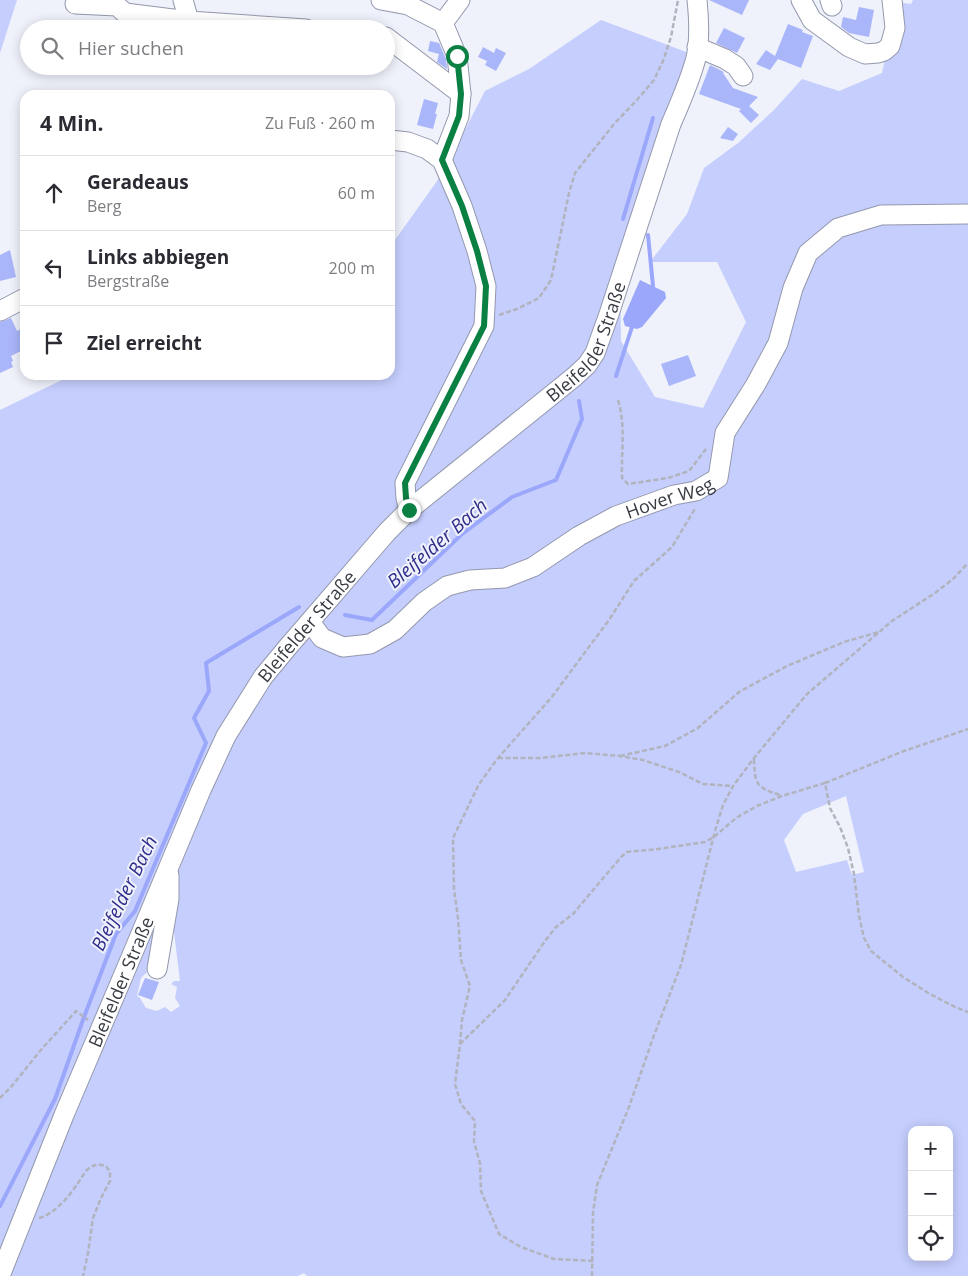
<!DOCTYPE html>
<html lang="de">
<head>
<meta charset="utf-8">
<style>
  :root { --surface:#fff; --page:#f2f2f3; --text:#2b2b33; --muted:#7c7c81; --line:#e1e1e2 }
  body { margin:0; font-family:"Open Sans",sans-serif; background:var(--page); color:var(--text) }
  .controls { position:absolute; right:15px; bottom:15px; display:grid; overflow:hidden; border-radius:10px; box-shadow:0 2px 12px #0003 }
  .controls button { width:45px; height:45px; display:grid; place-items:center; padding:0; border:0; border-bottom:1px solid var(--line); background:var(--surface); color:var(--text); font:25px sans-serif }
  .stop { position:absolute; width:15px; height:15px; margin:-11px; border:4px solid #0b8043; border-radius:50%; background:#fff }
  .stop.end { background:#0b8043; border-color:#fff; box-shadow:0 1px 5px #0008 }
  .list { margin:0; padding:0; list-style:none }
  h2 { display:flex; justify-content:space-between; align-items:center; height:65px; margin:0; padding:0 20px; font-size:21px }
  h2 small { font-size:16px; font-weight:400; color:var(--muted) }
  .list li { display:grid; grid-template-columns:32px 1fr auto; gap:15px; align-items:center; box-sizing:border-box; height:75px; padding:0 20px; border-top:1px solid var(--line) }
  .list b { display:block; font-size:19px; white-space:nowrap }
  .list p { margin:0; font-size:16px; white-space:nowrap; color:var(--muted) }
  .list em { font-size:16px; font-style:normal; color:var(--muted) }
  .icon { flex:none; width:28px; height:28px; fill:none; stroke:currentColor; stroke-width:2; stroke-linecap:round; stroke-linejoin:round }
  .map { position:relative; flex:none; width:968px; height:1276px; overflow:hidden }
  .search { position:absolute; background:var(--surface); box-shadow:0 2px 12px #0003; left:20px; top:20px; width:375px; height:55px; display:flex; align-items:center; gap:12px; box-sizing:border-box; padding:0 18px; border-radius:28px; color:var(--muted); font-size:19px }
  .panel { position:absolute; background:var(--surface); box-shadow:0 2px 12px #0003; left:20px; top:90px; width:375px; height:290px; border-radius:15px }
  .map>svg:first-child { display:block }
  .green { fill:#c5cefd; fill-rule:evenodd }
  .water { fill:#9aa7fa }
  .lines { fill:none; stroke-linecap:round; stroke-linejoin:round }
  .stream { stroke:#9aa7fa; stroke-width:4 }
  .building { fill:#aab6fa }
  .minor-casing { stroke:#9398ad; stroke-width:21 }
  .path { stroke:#b1b3bd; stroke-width:2.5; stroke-dasharray:5 2.5; stroke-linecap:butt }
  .minor { stroke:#fff; stroke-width:19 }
  .route { stroke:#0b8043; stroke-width:6 }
  .labels { text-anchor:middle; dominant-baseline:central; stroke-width:4; stroke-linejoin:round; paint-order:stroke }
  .street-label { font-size:18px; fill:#393b44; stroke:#eff1fb }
  .water-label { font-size:19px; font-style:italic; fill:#2f2e8c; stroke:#eff1fb }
</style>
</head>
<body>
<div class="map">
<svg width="968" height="1276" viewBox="0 0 968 1276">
  <rect width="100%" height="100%" fill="#eff1fb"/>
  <g class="green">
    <path d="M0 0H17L0 53Z"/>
    <path d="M913 0H968V1276H307L304 1273 298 1276H0V410L72 375H390V247L442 174 485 91 529 69 601 20 689 53 620 277 621 341 655 397 703 408 746 322 717 262H650L687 214 704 168 738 143 774 110 802 79 839 91 882 73 897 2 911 4ZM846 796 864 872 852 875 847 860 796 872 784 840 803 814ZM171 882 179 890 173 924 180 981H174L171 984 177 987 175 998 180 1006 171 1012 165 1007 157 1011 146 1008 140 998 137 996 141 978 152 967ZM912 1130H949V1257H912Z"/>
  </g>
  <path class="water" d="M640 280 665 292 666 298 642 327 637 329 625 326 623 319Z"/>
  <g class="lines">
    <g class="stream">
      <path d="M623 219 653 118"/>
      <path d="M648 235 653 286 652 289"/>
      <path d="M616 376 633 324"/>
      <path d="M345 615 372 620 462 534 512 497 556 480 582 419 579 401"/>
      <path d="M0 1206 55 1099 84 1017 116 934 135 911 206 743 194 718 209 691 206 663 299 607"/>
    </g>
  </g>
  <g class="building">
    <path d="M709 0H749L742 15Z"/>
    <path d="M859 7 874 10 869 37 849 33 841 27 843 17 856 20Z"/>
    <path d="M788 24 803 30 802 32 813 36 801 68 778 59 770 70 756 64 766 50 775 56Z"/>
    <path d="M724 28 745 38 737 53 716 43Z"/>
    <path d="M430 41 439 43 446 59 447 69 437 62 439 54 428 51Z"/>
    <path d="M483 47 494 53 496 48 506 53 496 71 485 65 487 61 478 57Z"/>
    <path d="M710 65 724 72 723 73 733 88 758 97 749 106 759 115 751 123 739 111 741 109 699 94Z"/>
    <path d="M424 99 438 103 435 114H437L433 129 417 125Z"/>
    <path d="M728 127 738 134 733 141 720 138Z"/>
    <path d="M10 250 16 277 0 281V255Z"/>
    <path d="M11 318 17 331 25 327V349L11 356 13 361 11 362 13 367 0 373V322Z"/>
    <path d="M688 355 696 376 669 386 661 364Z"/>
    <path d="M145 978 159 982 152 1000 138 995Z"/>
  </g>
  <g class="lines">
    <g class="minor-casing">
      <g id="minor">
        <path d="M183 0 189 21"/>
        <path d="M381 0 408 5 443 23 457 56 461 94"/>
        <path d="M801 0 812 20 849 47 865 54 878 53 884 51 890 46 895 28 892 0"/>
        <path d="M830 0 832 6"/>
        <path d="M75 4 117 6 125 13 189 21 306 29"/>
        <path d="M443 23 460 0"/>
        <path d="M386 37 461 94 459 116 442 160"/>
        <path d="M697 47 725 59 736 66 743 76"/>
        <path d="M390 140 408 142 427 149 442 160 462 206 477 251 486 286 484 326 405 483 406 498 409 510"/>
        <path d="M0 311 25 298"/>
        <path id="s1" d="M310 622 322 638 343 647 370 644 395 630 424 602 447 586 470 580 505 578 533 567 579 536 616 516 674 495 696 491 718 478 725 433 756 384 778 343 793 288 808 253 838 228 881 215 968 214"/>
        <path d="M157 969 169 899V875"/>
        <path id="s2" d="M0 1276 64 1115 132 955 201 790 226 736 263 677 287 648 387 532 409 510 574 377 587 365 595 353 609 314 671 124C680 103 690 81 696 58 700 40 699 19 697 0"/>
      </g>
    </g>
    <g class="path">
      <path d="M499 315 517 309 539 298 551 280 569 193 575 173 614 124 637 100 654 80 663 61 671 37 678 0"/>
      <path d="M618 400C626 426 621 452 622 478L628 484 668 478 689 471 706 449"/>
      <path d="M620 756 665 746 698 728 739 692 787 666 844 642 879 632"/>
      <path d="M498 758H541L585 753 620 756 643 760 679 772 703 784 733 786"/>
      <path d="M754 759C755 784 755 787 780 795"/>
      <path d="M825 783 904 751 968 729"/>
      <path d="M460 1044 505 1000 545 941 555 928 573 914 621 857 627 852 658 849 705 842 714 837 736 818 757 806 782 796 825 783 830 808 840 827 848 848 854 874 859 916 864 938 871 951 903 977 930 994 955 1007 968 1012"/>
      <path d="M0 1098 11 1087 40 1051 76 1011 88 1020"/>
      <path d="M39 1218C55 1214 70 1195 78 1183 81 1179 84 1173 87 1170 93 1164 99 1164 106 1166L110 1172V1181L101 1198 93 1218 88 1253 83 1276"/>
      <path d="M593 1261 554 1259 521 1247 499 1234 481 1191 480 1163 474 1142 475 1121 461 1104 455 1084 460 1044 462 1020 470 986 461 960 458 918 454 889 453 838 479 784 498 758 551 698 609 620 634 581 672 547 696 507"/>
      <path d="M592 1276 593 1213 597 1185 629 1107 653 1038 681 965 715 831 723 805 733 786 754 758 807 694 892 621 935 593 953 579 968 563"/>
    </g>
    <use href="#minor" class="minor"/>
  </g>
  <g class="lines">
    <path class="route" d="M409 510 406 498 405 483 484 326 486 286 477 251 462 206 442 160 459 116 461 94 457 56"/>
  </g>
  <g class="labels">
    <g class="street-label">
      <text stroke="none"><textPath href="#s2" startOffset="1126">Bleifelder Straße</textPath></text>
      <text stroke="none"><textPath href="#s1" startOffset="410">Hover Weg</textPath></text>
      <text stroke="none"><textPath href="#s2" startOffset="722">Bleifelder Straße</textPath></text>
      <text stroke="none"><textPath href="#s2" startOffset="318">Bleifelder Straße</textPath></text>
    </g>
    <g class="water-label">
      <text transform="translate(437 543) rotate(-41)">Bleifelder Bach</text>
      <text transform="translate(124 893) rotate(-64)">Bleifelder Bach</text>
    </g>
  </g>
</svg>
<div class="controls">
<button>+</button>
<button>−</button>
<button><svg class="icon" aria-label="locate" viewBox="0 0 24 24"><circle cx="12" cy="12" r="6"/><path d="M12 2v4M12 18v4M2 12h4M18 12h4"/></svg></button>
</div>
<div class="stop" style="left:457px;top:56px"></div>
<div class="stop end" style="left:409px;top:510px"></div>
<div class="search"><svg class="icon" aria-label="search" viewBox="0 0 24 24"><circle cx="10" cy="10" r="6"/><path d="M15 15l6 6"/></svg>Hier suchen</div>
<section class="panel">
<h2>4 Min.<small>Zu Fuß · 260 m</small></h2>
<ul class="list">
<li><svg class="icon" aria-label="ahead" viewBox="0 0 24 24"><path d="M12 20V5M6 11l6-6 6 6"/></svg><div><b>Geradeaus</b><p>Berg</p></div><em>60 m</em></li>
<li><svg class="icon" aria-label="left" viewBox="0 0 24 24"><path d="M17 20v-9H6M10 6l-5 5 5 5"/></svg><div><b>Links abbiegen</b><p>Bergstraße</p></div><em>200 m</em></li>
<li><svg class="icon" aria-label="arrive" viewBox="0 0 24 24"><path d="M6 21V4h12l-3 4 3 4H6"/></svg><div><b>Ziel erreicht</b></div></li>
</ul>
</section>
</div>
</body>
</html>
